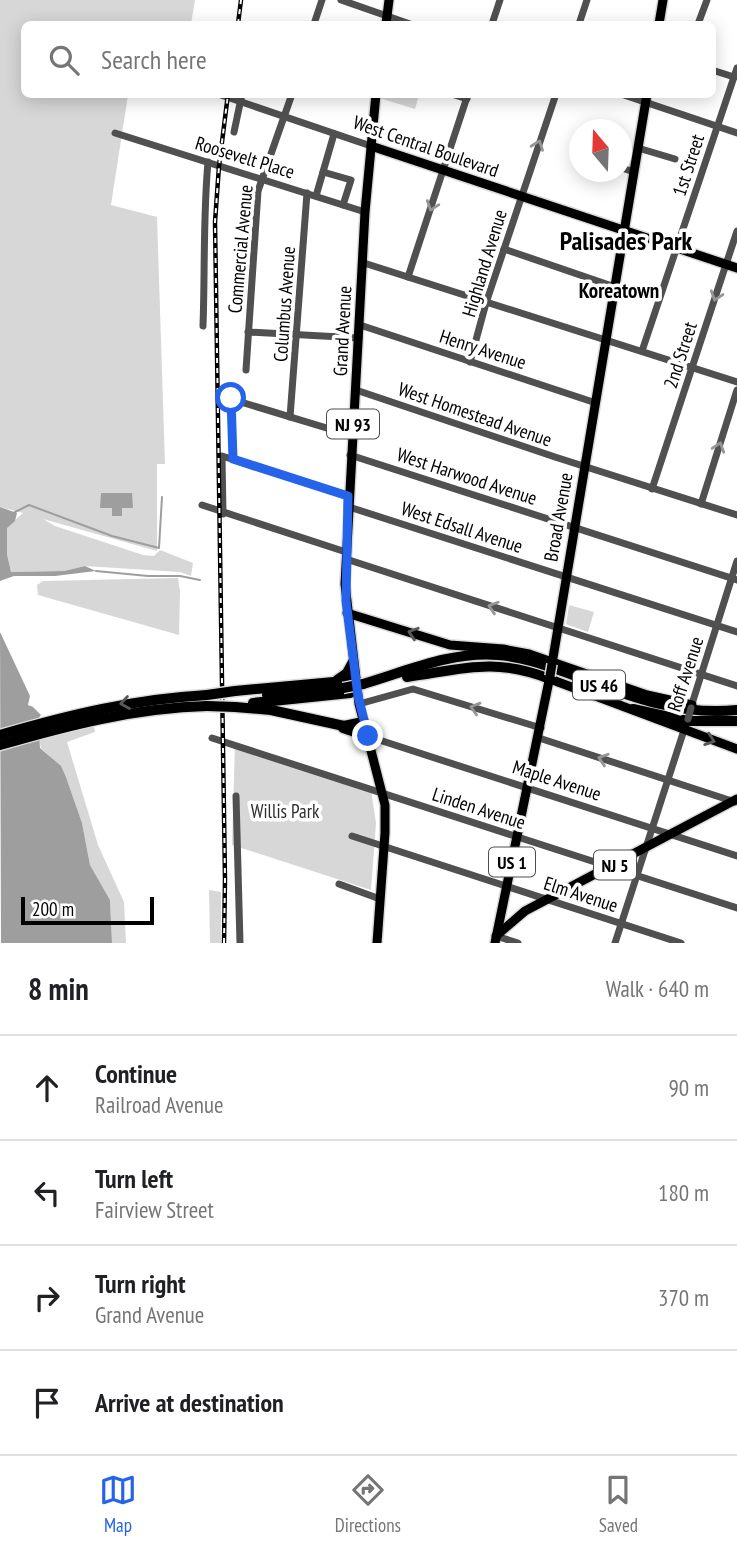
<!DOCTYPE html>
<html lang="en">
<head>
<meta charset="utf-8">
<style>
  :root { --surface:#fff; --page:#f6f6f6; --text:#202124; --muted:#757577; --line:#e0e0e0; --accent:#2563eb }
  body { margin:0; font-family:"PT Sans Narrow",sans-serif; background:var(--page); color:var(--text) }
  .compass { position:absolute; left:569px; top:119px; width:63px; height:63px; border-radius:50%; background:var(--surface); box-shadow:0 4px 18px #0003; rotate:341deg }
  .scale { position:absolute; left:21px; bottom:18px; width:133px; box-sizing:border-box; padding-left:7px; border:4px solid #000; border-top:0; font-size:19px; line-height:24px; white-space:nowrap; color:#000; -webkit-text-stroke:5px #fff; paint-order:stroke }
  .stop { position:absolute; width:21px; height:21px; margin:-16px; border:5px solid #2563eb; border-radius:50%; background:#fff }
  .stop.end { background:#2563eb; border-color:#fff; box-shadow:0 2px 7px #0008 }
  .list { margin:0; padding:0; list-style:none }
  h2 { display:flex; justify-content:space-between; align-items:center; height:91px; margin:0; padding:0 28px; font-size:30px }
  h2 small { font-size:23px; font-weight:400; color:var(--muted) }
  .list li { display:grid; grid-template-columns:46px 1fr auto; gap:21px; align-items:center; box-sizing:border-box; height:105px; padding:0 28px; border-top:2px solid var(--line) }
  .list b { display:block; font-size:26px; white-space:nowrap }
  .list p { margin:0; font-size:23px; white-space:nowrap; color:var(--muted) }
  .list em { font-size:23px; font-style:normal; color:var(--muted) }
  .icon { flex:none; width:38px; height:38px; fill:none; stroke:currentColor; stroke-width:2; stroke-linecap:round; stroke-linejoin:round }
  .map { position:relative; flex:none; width:737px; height:943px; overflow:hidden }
  .search { position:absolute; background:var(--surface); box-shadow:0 4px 18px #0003; left:21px; right:21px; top:21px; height:77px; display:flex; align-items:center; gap:18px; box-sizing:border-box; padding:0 24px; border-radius:10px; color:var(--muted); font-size:26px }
  .sheet { height:511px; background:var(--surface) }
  nav { display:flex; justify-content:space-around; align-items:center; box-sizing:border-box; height:98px; border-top:2px solid var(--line); background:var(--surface); font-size:19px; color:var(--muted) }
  nav a { display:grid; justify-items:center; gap:4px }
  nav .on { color:var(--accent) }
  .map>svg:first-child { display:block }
  .green { fill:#d7d7d7 }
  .water { fill:#9e9e9e }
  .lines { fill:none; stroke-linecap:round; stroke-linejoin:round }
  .stream { stroke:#9e9e9e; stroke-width:2 }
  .major-casing { stroke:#dbdbdb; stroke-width:12 }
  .highway-casing { stroke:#dbdbdb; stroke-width:13 }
  .minor { stroke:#505050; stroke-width:7 }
  .major { stroke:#000; stroke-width:9 }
  .highway { stroke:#000; stroke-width:10 }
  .rail-casing { stroke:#000; stroke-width:4.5 }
  .rail { stroke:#fff; stroke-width:2; stroke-dasharray:5; stroke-linecap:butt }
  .major-bridge-casing { stroke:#dbdbdb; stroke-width:12; stroke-linecap:butt }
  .highway-bridge-casing { stroke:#dbdbdb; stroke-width:13; stroke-linecap:butt }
  .minor-bridge { stroke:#505050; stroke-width:7 }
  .major-bridge { stroke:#000; stroke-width:9 }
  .highway-bridge { stroke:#000; stroke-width:10 }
  .oneway { stroke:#969696 }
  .oneway2 { stroke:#595959 }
  .route { stroke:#2563eb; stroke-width:9 }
  .labels { text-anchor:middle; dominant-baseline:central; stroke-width:7; stroke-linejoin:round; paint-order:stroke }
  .shield { fill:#fff; stroke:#4c4c4c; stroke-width:2 }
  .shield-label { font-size:18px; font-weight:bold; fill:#000 }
  .street-label { font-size:19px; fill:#000; stroke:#fff }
  .park-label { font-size:19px; fill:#2e2e2e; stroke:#fff }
  .neighbourhood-label { font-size:21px; font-weight:bold; fill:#000; stroke:#fff }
  .district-label { font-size:26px; font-weight:bold; fill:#000; stroke:#fff }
</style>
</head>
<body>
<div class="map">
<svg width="737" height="943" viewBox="0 0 737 943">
  <rect width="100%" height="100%" fill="#fff"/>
  <g class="green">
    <path d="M0 0H195L191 24H24V94L128 95 111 205 157 217 165 464H157V551L43 519 55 526 143 555 154 556 160 550 193 563 191 576 180 572 85 566 64 571 11 572 7 554V527L23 513 0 507Z"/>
    <path d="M376 94 419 95 415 109 376 97Z"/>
    <path d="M178 578 180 591 179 635 38 595 37 585 43 581Z"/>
    <path d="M569 605 594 612 588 632 566 624Z"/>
    <path d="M94 726 95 732 67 742 98 845 124 902 126 943H112L110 900 90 865 82 823 66 777 60 766 41 748 39 740Z"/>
    <path d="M235 744 371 790 376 823 371 890 232 845Z"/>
    <path d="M209 890 221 892V943H210Z"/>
  </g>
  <g class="water">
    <path d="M101 493H132L133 508H122V516H112V508H100Z"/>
    <path d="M0 507 17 513 15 521 7 528V554L11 572 64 571 85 566 96 571 55 576H14L0 581Z"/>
    <path d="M0 632 30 696 28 705 33 707 41 715 38 719 40 748 61 766 66 777 82 823 90 865 110 900 112 943H1Z"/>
  </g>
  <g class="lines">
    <g class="stream">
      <path d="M15 512 29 505 112 536 159 548 162 497"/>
      <path d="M96 571 148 576H180L200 580"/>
    </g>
    <g class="major-casing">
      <g id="major">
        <path d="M386 24 389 0"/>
        <path d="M659 24 663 0"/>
        <path d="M376 94 365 212 345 584 359 704 385 805V833L377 943"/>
        <path d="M371 146 737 268"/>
        <path d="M347 613 450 645 503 649 529 654 647 695 692 705"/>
        <path d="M552 664 647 94"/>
        <path d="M550 679 737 749"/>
        <path d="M496 936 525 911 737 799"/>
        <path d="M495 943 550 676"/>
      </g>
    </g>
    <g class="highway-casing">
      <g id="highway">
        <path d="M407 677C463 669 494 657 550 679"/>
        <path d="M337 680 347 673 353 662"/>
        <path d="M363 684C407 671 452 651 498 655 526 657 550 667 576 676 629 696 679 716 737 710"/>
        <path d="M235 691 356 680"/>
        <path d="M267 695 343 688"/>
        <path d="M253 703 350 693"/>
        <path d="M235 707 271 710 344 726 363 722"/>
        <path d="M633 709 687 721H737"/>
        <path d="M343 728 367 736"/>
        <path d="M0 735C69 715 135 699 207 695"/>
        <path d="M0 745C69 725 135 708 207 706"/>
      </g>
    </g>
    <g class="minor">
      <path d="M341 0 410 24"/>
      <path d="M314 24 322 0"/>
      <path d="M492 24 500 0"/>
      <path d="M579 24 587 0"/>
      <path d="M698 24 707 0"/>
      <path d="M712 70 734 77"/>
      <path d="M218 94 371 146"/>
      <path d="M452 94 467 99"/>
      <path d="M621 94 737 133"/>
      <path d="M234 132 242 94"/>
      <path d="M115 133 365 212"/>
      <path d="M638 148 675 159"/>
      <path d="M622 168 634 172"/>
      <path d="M323 172 351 180 343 205"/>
      <path d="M316 196 334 134"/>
      <path d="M504 249 615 287"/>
      <path d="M364 263 737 382"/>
      <path d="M408 277 468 94"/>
      <path d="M360 325 596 403"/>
      <path d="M203 326C205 272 203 216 208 162"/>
      <path d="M248 332 359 338"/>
      <path d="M642 351 737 68"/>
      <path d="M470 362 486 303 556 94"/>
      <path d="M246 370 258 191 292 94"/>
      <path d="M356 390 555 457 737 515"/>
      <path d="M290 417 307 193"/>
      <path d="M350 455 737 580"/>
      <path d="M233 459 231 399 353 436"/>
      <path d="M652 489 737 231"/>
      <path d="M701 504 737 390"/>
      <path d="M202 505 346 552"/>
      <path d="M349 507 737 632"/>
      <path d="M223 514 222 456 348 496"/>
      <path d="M346 559 737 686"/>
      <path d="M359 704 413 689 541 728"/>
      <path d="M691 707 737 561"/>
      <path d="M367 736 737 856"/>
      <path d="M212 738 737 908"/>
      <path d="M539 738 735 802"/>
      <path d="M236 796 240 943"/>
      <path d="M352 836 681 943"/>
      <path d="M339 884 380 899"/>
      <path d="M496 936 518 943"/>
      <path d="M615 943 685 727"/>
    </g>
    <use href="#major" class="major"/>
    <use href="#highway" class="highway"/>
    <g class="rail-casing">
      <g id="rail">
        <path d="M238 24 241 0"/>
        <path d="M224 943 225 879 215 222 219 166 228 94"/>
      </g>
    </g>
    <use href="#rail" class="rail"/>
    <g class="major-bridge-casing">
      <path id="major-bridge" d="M550 676 552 664"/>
    </g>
    <g class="highway-bridge-casing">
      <g id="highway-bridge">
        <path d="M343 688 363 684"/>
        <path d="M207 695 235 691"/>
        <path d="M207 706 235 707"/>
      </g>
    </g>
    <path class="minor-bridge" d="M688 719 691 708"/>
    <use href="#major-bridge" class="major-bridge"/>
    <use href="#highway-bridge" class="highway-bridge"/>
  </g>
  <defs><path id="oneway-chevron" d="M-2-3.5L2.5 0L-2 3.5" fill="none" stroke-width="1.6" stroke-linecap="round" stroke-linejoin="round" transform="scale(1.75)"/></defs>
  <g class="oneway">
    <use href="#oneway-chevron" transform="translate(538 145) rotate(-70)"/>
    <use href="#oneway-chevron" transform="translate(432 206) rotate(109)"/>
    <use href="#oneway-chevron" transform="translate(716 296) rotate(108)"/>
    <use href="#oneway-chevron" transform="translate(719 447) rotate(-72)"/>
    <use href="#oneway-chevron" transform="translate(493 607) rotate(-162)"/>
    <use href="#oneway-chevron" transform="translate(475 708) rotate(-163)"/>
    <use href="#oneway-chevron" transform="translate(603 759) rotate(-162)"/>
  </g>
  <g class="oneway2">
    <use href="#oneway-chevron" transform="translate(413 633) rotate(-162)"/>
    <use href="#oneway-chevron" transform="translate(125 703) rotate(171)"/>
    <use href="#oneway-chevron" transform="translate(710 740) rotate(19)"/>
  </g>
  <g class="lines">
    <path class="route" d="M231 398 233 459 348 496 346 601 358 696 368 736"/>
  </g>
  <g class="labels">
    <g class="shield">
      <rect x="327" y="409.5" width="52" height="29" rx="5"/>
      <rect x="573" y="670.5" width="52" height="29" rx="5"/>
      <rect x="489" y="847.5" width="46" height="29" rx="5"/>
      <rect x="594" y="850.5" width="42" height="29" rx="5"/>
    </g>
    <g class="shield-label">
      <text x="353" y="424">NJ 93</text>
      <text x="599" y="685">US 46</text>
      <text x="512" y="862">US 1</text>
      <text x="615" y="865">NJ 5</text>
    </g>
    <g class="street-label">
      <text transform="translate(426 146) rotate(19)">West Central Boulevard</text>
      <text transform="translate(245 157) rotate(17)">Roosevelt Place</text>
      <text transform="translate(688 165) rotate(-72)">1st Street</text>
      <text transform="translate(240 249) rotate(-85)">Commercial Avenue</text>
      <text transform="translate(484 263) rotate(-73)">Highland Avenue</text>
      <text transform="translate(284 304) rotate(-86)">Columbus Avenue</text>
      <text transform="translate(342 331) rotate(-87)">Grand Avenue</text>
      <text transform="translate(483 349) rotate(18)">Henry Avenue</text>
      <text transform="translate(680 355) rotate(-72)">2nd Street</text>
      <text transform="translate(475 414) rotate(19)">West Homestead Avenue</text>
      <text transform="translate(467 476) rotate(18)">West Harwood Avenue</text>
      <text transform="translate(558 517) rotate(-80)">Broad Avenue</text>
      <text transform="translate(462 527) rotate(18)">West Edsall Avenue</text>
      <text transform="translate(685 674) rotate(-72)">Roff Avenue</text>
      <text transform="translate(557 780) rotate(18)">Maple Avenue</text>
      <text transform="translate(479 808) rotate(18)">Linden Avenue</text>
      <text transform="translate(581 894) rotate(18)">Elm Avenue</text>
    </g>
    <g class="park-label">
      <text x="285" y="811">Willis Park</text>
    </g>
    <g class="neighbourhood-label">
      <text x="619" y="290">Koreatown</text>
    </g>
    <g class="district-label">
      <text x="626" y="240">Palisades Park</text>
    </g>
  </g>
</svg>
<svg class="compass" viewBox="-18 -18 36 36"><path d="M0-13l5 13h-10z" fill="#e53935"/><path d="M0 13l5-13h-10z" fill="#757577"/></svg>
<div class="scale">200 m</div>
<div class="stop" style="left:231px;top:398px"></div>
<div class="stop end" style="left:368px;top:736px"></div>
<div class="search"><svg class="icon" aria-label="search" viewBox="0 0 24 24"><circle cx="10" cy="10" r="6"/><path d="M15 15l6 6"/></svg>Search here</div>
</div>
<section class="sheet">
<h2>8 min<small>Walk · 640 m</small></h2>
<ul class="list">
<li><svg class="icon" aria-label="ahead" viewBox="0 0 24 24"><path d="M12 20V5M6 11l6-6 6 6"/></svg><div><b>Continue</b><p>Railroad Avenue</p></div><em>90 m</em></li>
<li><svg class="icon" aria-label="left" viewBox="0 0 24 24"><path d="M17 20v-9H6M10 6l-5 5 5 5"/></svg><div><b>Turn left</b><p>Fairview Street</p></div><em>180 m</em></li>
<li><svg class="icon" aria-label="right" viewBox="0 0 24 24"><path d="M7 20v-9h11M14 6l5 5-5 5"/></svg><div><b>Turn right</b><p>Grand Avenue</p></div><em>370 m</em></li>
<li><svg class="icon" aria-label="arrive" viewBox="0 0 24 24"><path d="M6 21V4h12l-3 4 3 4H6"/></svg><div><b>Arrive at destination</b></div></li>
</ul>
</section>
<nav>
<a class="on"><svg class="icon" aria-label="map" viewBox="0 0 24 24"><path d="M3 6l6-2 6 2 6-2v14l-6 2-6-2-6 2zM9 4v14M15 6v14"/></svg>Map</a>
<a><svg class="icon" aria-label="directions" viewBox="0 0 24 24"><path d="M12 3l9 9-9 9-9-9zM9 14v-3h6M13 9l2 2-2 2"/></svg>Directions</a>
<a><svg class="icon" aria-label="saved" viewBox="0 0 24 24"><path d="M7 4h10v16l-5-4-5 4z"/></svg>Saved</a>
</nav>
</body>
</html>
